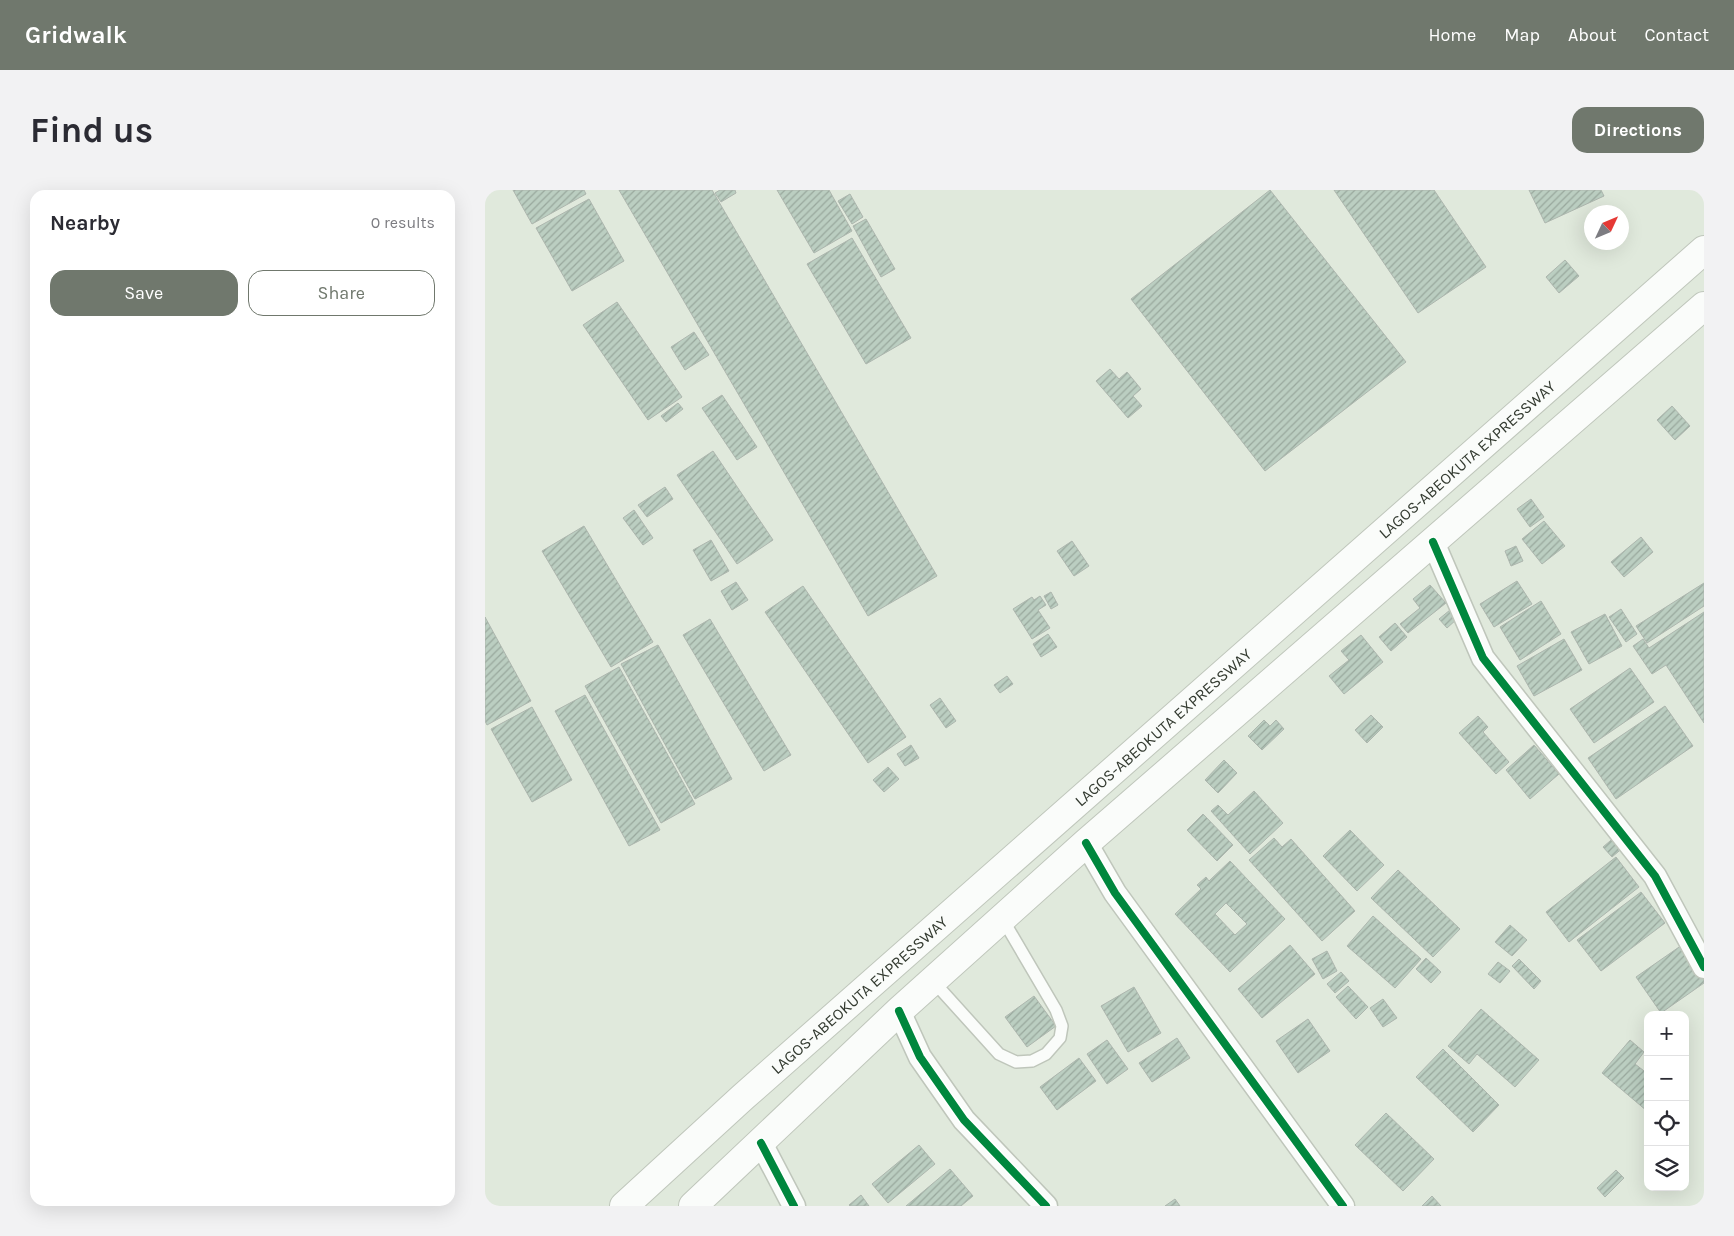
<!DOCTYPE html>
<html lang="en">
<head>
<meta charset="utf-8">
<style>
  :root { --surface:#fff; --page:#f2f2f3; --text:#2b2b33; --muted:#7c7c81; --line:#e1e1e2; --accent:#70786d }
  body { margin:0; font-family:Karla,sans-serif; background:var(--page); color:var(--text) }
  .controls { position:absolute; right:15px; bottom:15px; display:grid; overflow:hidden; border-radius:10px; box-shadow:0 5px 20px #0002 }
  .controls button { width:45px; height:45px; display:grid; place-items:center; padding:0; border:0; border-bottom:1px solid var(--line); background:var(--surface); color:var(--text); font:25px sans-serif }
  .compass { position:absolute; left:1099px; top:15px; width:45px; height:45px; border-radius:50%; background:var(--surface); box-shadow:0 5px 20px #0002; rotate:46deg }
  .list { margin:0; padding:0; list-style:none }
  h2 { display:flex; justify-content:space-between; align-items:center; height:65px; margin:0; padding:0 20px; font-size:21px }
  h2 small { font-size:16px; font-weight:400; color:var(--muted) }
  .actions { display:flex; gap:10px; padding:15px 20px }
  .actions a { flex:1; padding:11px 0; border:1px solid var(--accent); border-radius:15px; text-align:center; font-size:18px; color:var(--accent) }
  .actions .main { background:var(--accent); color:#fff }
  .icon { flex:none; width:28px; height:28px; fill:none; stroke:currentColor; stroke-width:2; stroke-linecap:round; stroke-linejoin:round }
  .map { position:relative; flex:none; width:1219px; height:1016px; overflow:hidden; border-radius:15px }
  header { display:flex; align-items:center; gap:30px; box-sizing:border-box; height:70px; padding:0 25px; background:var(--accent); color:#fff }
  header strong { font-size:24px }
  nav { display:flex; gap:28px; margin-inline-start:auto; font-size:18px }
  .intro { display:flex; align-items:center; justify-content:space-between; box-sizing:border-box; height:120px; padding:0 30px }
  h1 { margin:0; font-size:35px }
  .button { padding:12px 22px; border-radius:15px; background:var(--accent); color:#fff; font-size:18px; font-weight:700 }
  main { display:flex; gap:30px; padding:0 30px }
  aside { flex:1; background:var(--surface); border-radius:15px; box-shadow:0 5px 20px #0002 }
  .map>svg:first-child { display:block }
  .building { fill:url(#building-hatch); stroke:#adb6ae; fill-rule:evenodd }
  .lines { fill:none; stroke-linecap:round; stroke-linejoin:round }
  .service-casing { stroke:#bfc6bb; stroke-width:14 }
  .minor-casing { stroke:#bfc6bb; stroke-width:25 }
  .trunk-casing { stroke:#bfc6bb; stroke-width:30 }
  .service { stroke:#fafcfa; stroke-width:11 }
  .minor { stroke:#fafcfa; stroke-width:22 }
  .trunk { stroke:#fafcfa; stroke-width:28 }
  .cycleway-casing { stroke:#fff; stroke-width:11 }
  .cycleway { stroke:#00873e; stroke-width:8 }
  .labels { text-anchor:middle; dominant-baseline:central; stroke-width:4; stroke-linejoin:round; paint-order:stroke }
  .street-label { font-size:16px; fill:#343b31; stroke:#fff }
</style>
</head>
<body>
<header>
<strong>Gridwalk</strong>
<nav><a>Home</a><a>Map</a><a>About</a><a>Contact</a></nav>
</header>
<div class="intro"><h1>Find us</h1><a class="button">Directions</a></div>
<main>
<aside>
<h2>Nearby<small>0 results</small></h2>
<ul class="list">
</ul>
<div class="actions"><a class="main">Save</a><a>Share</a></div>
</aside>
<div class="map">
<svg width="1219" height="1016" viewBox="0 0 1219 1016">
  <defs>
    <pattern id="building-hatch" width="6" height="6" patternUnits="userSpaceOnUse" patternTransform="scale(1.25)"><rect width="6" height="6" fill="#bbcec1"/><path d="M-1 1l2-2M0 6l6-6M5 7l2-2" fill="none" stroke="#99a89d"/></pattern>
  </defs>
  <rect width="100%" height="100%" fill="#e0e9dc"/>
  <g class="building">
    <path d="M28 0H99L101 4 47 34Z"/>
    <path d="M134 0H227L452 386 383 426Z"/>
    <path d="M235 0H250L251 3 236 12 230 3Z"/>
    <path d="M292 0H344L367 41 329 63Z"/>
    <path d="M785 0 921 172 780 281 646 109Z"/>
    <path d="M849 0H949L1001 77 933 123Z"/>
    <path d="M1044 0H1116L1119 6 1060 33Z"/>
    <path d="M365 4 378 27 367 34 353 11Z"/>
    <path d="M104 9 139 71 87 101 51 38Z"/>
    <path d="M381 29 410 79 396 87 368 36Z"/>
    <path d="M367 48 426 148 381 174 322 74Z"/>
    <path d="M1080 70 1094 86 1074 103 1061 87Z"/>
    <path d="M132 112 197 207 163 230 98 135Z"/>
    <path d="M209 142 224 165 200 180 186 157Z"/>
    <path d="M625 179 634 189 642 182 656 199 648 206 657 216 643 228 611 191Z"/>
    <path d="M237 205 272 257 252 270 217 218Z"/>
    <path d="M193 213 198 219 181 232 176 226Z"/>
    <path d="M1187 216 1205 236 1190 250 1172 230Z"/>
    <path d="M228 261 288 350 252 374 192 285Z"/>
    <path d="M180 297 188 309 162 327 153 315Z"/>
    <path d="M1046 309 1059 327 1045 337 1032 319Z"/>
    <path d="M149 320 168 348 158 355 138 328Z"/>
    <path d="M1059 331 1080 356 1057 374 1037 349Z"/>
    <path d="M99 336 168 452 126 477 57 361Z"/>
    <path d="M1156 347 1168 362 1139 387 1126 372Z"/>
    <path d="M226 350 244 381 226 391 208 360Z"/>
    <path d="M587 351 604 376 589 386 572 361Z"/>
    <path d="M1031 356 1038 371 1026 376 1020 361Z"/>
    <path d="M1032 391 1047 414 1009 437 995 414Z"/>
    <path d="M251 392 263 410 247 420 236 401Z"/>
    <path d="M1219 393V416L1162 453 1151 436Z"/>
    <path d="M945 395 961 413 923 443 915 434 935 418 928 409Z"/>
    <path d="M318 396 421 547 383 573 280 422Z"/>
    <path d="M566 402 573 415 566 419 559 406Z"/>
    <path d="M555 406 561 415 553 420 565 438 547 449 528 419 547 407 549 410Z"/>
    <path d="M1056 411 1076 444 1035 470 1015 437Z"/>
    <path d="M1136 419 1152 444 1141 452 1124 427Z"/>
    <path d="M965 420 972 429 962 438 954 429Z"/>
    <path d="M1219 422V533L1181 475 1167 484 1148 456 1158 449 1164 458Z"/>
    <path d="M1120 424 1137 456 1104 474 1086 442Z"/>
    <path d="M0 427 46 511 2 535 0 531Z"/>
    <path d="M225 429 306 565 279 581 198 445Z"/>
    <path d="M910 433 922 447 906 461 894 447Z"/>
    <path d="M563 444 572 457 556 467 548 454Z"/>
    <path d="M876 445 898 472 859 504 844 486 864 470 856 461Z"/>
    <path d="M1079 449 1097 480 1049 506 1032 476Z"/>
    <path d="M173 455 247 589 210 609 136 474Z"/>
    <path d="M134 477 210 614 176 633 100 496Z"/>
    <path d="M1145 478 1169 512 1109 553 1085 519Z"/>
    <path d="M522 486 528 494 515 503 509 495Z"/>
    <path d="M100 505 175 640 144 656 70 521Z"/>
    <path d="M455 508 471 531 461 538 445 515Z"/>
    <path d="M1180 516 1208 556 1131 609 1103 568Z"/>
    <path d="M47 517 87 590 47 612 6 539Z"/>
    <path d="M886 525 898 537 882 553 870 540Z"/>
    <path d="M993 526 1003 537 998 542 1024 572 1011 584 974 543Z"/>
    <path d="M779 530 785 536 791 530 799 539 777 560 763 546Z"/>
    <path d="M426 555 434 568 420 576 412 564Z"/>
    <path d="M1049 555 1074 584 1045 609 1021 580Z"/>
    <path d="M739 570 752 583 733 603 720 590Z"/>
    <path d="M403 577 414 589 399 602 388 590Z"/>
    <path d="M769 601 798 633 765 664 726 621 733 615 743 625Z"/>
    <path d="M718 624 748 655 732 671 702 640Z"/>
    <path d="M865 640 899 675 872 701 838 666Z"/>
    <path d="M1132 645 1140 656 1127 667 1118 657Z"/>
    <path d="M789 648 797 657 806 649 870 721 837 751 764 670Z"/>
    <path d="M1131 667 1154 697 1084 752 1061 722Z"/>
    <path d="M745 671 800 729 745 782 690 724 716 699 712 695 721 687 724 691ZM741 713 762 734 750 745 730 724Z"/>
    <path d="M913 680 975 739 948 767 886 708Z"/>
    <path d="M1156 702 1180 733 1116 781 1092 750Z"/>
    <path d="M888 726 936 769 910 798 862 756Z"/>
    <path d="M1025 735 1042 750 1027 766 1010 752Z"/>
    <path d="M805 755 830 784 777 828 753 799Z"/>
    <path d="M1197 755 1219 787V793L1176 823 1151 787Z"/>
    <path d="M842 761 852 781 838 789 827 769Z"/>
    <path d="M941 768 956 782 946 793 931 779Z"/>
    <path d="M1034 769 1056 791 1049 799 1027 776Z"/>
    <path d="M1013 772 1025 781 1015 793 1003 784Z"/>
    <path d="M856 782 864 791 850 803 842 794Z"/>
    <path d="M863 796 883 817 871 829 851 807Z"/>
    <path d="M649 797 676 843 643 862 616 816Z"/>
    <path d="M549 806 571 836 542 857 520 827Z"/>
    <path d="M898 809 912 828 898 837 885 818Z"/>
    <path d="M996 819 1054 870 1030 897 992 864 984 874 963 856Z"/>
    <path d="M823 829 845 861 813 883 791 851Z"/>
    <path d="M692 848 705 868 667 892 654 873Z"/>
    <path d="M622 850 643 879 622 894 602 864Z"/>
    <path d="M1145 850 1159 862 1150 874 1163 884 1162 921 1117 883Z"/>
    <path d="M958 859 1014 915 988 942 931 887Z"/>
    <path d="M594 868 611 891 572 920 555 897Z"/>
    <path d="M901 923 949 969 918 1001 870 955Z"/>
    <path d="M434 955 450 974 403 1013 387 994Z"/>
    <path d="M465 979 488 1006 476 1016H421Z"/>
    <path d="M1131 980 1139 988 1120 1007 1112 998Z"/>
    <path d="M376 1005 384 1016H365L364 1015Z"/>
    <path d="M947 1006 956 1016H937Z"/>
    <path d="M690 1009 695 1016H680Z"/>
  </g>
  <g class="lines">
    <g class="service-casing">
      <path id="service" d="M448 791 514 864 531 872 547 871 561 864 575 848 577 836 571 820 517 728"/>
    </g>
    <g class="minor-casing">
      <g id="minor">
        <path d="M948 352 998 468 1170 686 1219 777"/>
        <path d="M601 653 630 703 858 1016"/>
        <path d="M414 821 435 867 479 930 561 1016"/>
        <path d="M276 953 309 1016"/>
      </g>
    </g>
    <g class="trunk-casing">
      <g id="trunk">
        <path id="s1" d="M139 1016 258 907 1219 60"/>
        <path d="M208 1016 414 821 601 653 1219 116"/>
      </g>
    </g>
    <use href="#service" class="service"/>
    <use href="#minor" class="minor"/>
    <use href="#trunk" class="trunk"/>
    <g class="cycleway-casing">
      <g id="cycleway">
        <path d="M948 352 998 468 1170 686 1219 777"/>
        <path d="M601 653 630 703 858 1016"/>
        <path d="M414 821 435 867 479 930 561 1016"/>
        <path d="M276 953 309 1016"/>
      </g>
    </g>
    <use href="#cycleway" class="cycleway"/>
  </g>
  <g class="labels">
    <g class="street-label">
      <text stroke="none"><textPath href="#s1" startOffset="1126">LAGOS-ABEOKUTA EXPRESSWAY</textPath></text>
      <text stroke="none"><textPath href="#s1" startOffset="721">LAGOS-ABEOKUTA EXPRESSWAY</textPath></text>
      <text stroke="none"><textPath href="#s1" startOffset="316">LAGOS-ABEOKUTA EXPRESSWAY</textPath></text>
    </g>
  </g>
</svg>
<div class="controls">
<button>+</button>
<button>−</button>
<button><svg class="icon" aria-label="locate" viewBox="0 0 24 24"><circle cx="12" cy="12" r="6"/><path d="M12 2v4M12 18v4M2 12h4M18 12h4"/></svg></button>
<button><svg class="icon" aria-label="layers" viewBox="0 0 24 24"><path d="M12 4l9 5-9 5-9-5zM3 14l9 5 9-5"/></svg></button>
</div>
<svg class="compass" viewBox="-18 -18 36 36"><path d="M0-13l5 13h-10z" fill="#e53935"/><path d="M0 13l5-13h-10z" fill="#7c7c81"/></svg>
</div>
</main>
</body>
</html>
